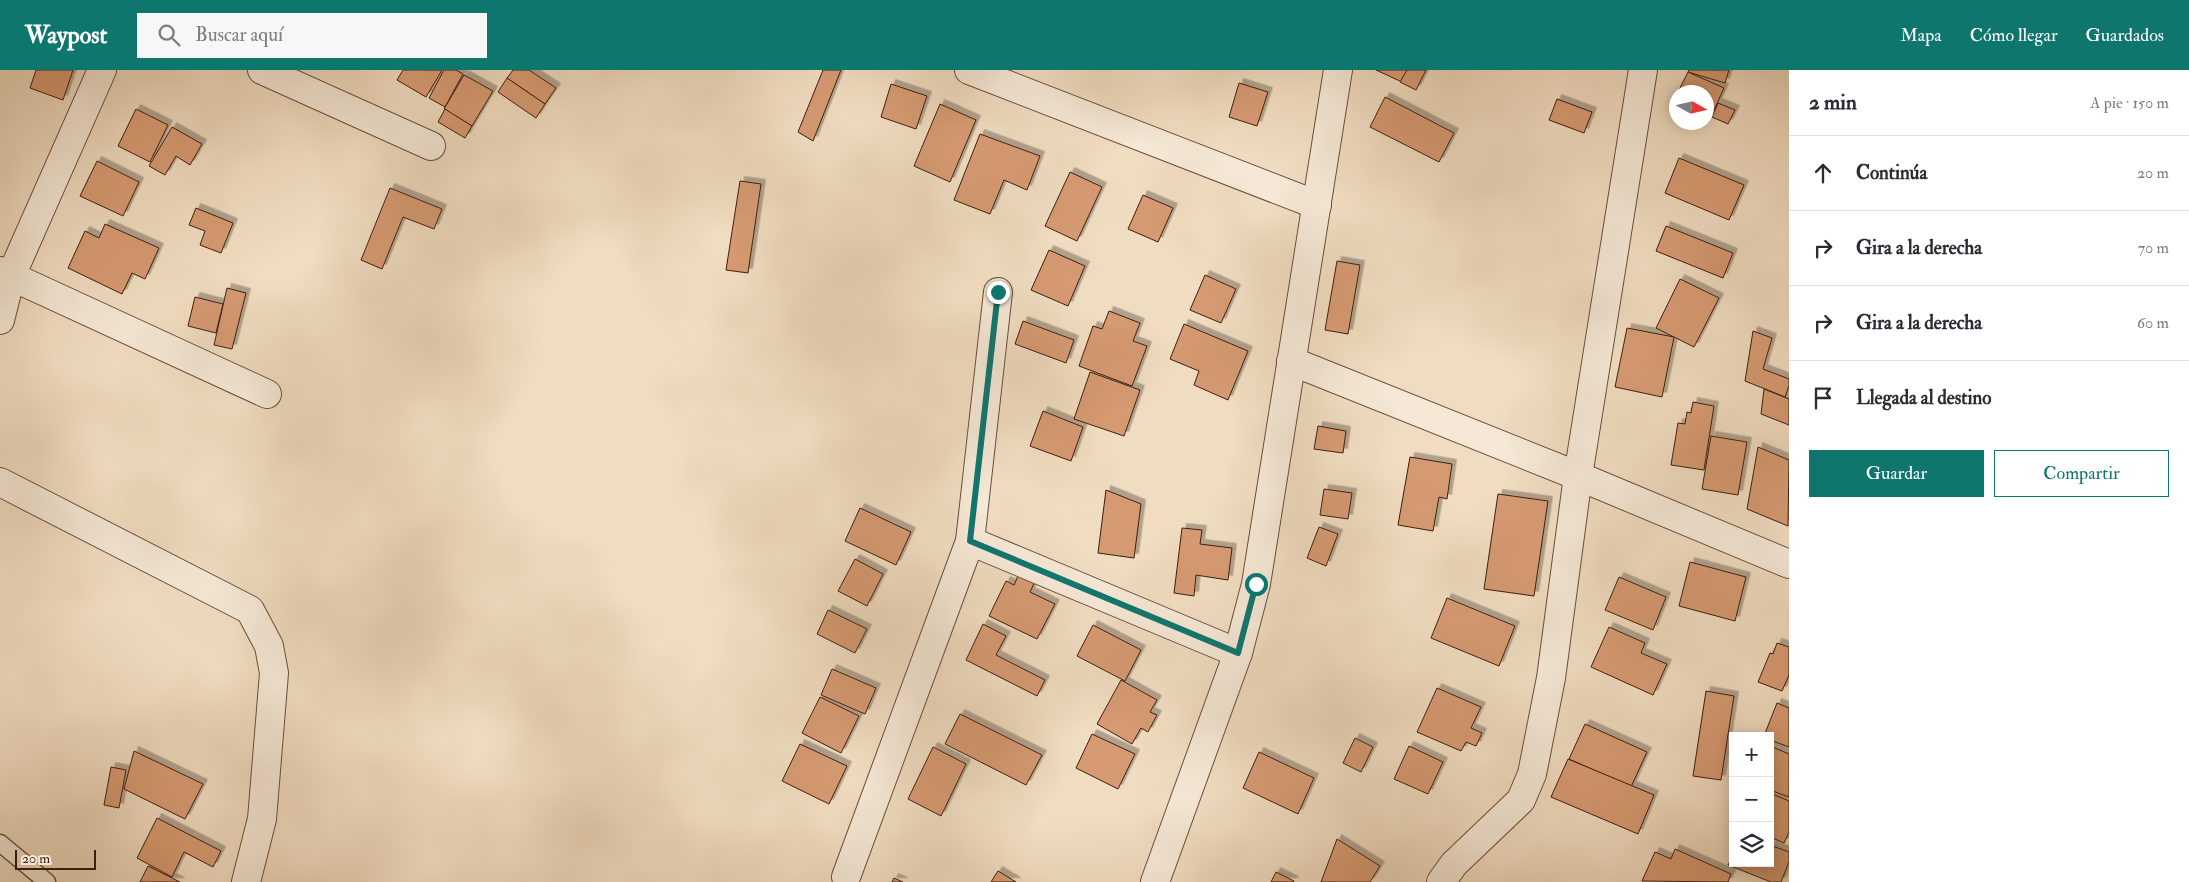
<!DOCTYPE html>
<html lang="es">
<head>
<meta charset="utf-8">
<style>
  :root { --surface:#fff; --page:#f7f7f7; --text:#2b2b33; --muted:#7c7c81; --line:#e1e1e2; --accent:#0f766e }
  body { margin:0; font-family:"IM FELL Double Pica",serif; background:var(--page); color:var(--text) }
  .controls { position:absolute; right:15px; bottom:15px; display:grid; overflow:hidden; border-radius:0px; box-shadow:0 2px 12px #0003 }
  .controls button { width:45px; height:45px; display:grid; place-items:center; padding:0; border:0; border-bottom:1px solid var(--line); background:var(--surface); color:var(--text); font:25px sans-serif }
  .compass { position:absolute; left:1669px; top:15px; width:45px; height:45px; border-radius:50%; background:var(--surface); box-shadow:0 2px 12px #0003; rotate:98deg }
  .scale { position:absolute; left:15px; bottom:12px; width:81px; box-sizing:border-box; padding-left:5px; border:2px solid #3f1d0f; border-top:0; font-size:14px; line-height:18px; white-space:nowrap; color:#3f1d0f; -webkit-text-stroke:4px #f5e8d6; paint-order:stroke }
  .stop { position:absolute; width:15px; height:15px; margin:-11px; border:4px solid #0f766e; border-radius:50%; background:#fff }
  .stop.end { background:#0f766e; border-color:#fff; box-shadow:0 1px 5px #0008 }
  .list { margin:0; padding:0; list-style:none }
  h2 { display:flex; justify-content:space-between; align-items:center; height:65px; margin:0; padding:0 20px; font-size:21px }
  h2 small { font-size:16px; font-weight:400; color:var(--muted) }
  .list li { display:grid; grid-template-columns:32px 1fr auto; gap:15px; align-items:center; box-sizing:border-box; height:75px; padding:0 20px; border-top:1px solid var(--line) }
  .list b { display:block; font-size:19px; white-space:nowrap }
  .list em { font-size:16px; font-style:normal; color:var(--muted) }
  .actions { display:flex; gap:10px; padding:15px 20px }
  .actions a { flex:1; padding:11px 0; border:1px solid var(--accent); border-radius:0px; text-align:center; font-size:18px; color:var(--accent) }
  .actions .main { background:var(--accent); color:#fff }
  .icon { flex:none; width:28px; height:28px; fill:none; stroke:currentColor; stroke-width:2; stroke-linecap:round; stroke-linejoin:round }
  .map { position:relative; flex:none; width:1789px; height:812px; overflow:hidden }
  header { display:flex; align-items:center; gap:30px; box-sizing:border-box; height:70px; padding:0 25px; background:var(--accent); color:#fff }
  header strong { font-size:24px }
  nav { display:flex; gap:28px; margin-inline-start:auto; font-size:18px }
  .search { width:350px; height:45px; background:var(--page); display:flex; align-items:center; gap:12px; box-sizing:border-box; padding:0 18px; border-radius:0px; color:var(--muted); font-size:19px }
  main { display:flex }
  aside { flex:1; background:var(--surface) }
  .map>svg:first-child { display:block }
  .building { fill:#d69a72; stroke:#3f1d0f; filter:url(#shadow) }
  .lines { fill:none; stroke-linecap:round; stroke-linejoin:round }
  .lane-casing { stroke:#6b4d3b; stroke-width:19 }
  .street-casing { stroke:#6b4d3b; stroke-width:30 }
  .lane { stroke:#f5e8d6; stroke-width:16 }
  .street { stroke:#f5e8d6; stroke-width:28 }
  .route { stroke:#0f766e; stroke-width:6 }
</style>
</head>
<body>
<header>
<strong>Waypost</strong>
<div class="search"><svg class="icon" aria-label="search" viewBox="0 0 24 24"><circle cx="10" cy="10" r="6"/><path d="M15 15l6 6"/></svg>Buscar aquí</div>
<nav><a>Mapa</a><a>Cómo llegar</a><a>Guardados</a></nav>
</header>
<main>
<div class="map">
<svg width="1789" height="812" viewBox="0 0 1789 812">
  <defs>
    <filter id="shadow"><feDropShadow dx="4.5" dy="-4.5" stdDeviation="0" flood-color="#0004"/></filter>
  </defs>
  <rect width="100%" height="100%" fill="#f0dcc0"/>
  <filter id="stains"><feTurbulence type="fractalNoise" baseFrequency=".004" numOctaves="4"/><feColorMatrix values="0 0 0 0 .2 0 0 0 0 .09 0 0 0 0 .02 0 0 0 .5 -.17"/></filter>
  <radialGradient id="worn" r=".72"><stop offset=".6" stop-color="#630" stop-opacity="0"/><stop offset="1" stop-color="#630" stop-opacity=".3"/></radialGradient>
  <g class="building">
    <path d="M36 0H73L63 30 30 18Z"/>
    <path d="M403 0H442L426 27 397 10Z"/>
    <path d="M444 0H456L463 4 445 37 429 28Z"/>
    <path d="M513 0H529L556 18 545 34 507 8Z"/>
    <path d="M823 0H841L813 71 798 62Z"/>
    <path d="M1376 0H1408L1402 12Z"/>
    <path d="M1407 0H1426L1416 20 1400 12Z"/>
    <path d="M1689 0H1729L1725 13 1688 2Z"/>
    <path d="M1688 2 1724 18 1711 47 1706 45V22H1678Z"/>
    <path d="M464 5 493 21 472 56 444 39Z"/>
    <path d="M507 8 545 34 536 48 498 22Z"/>
    <path d="M1239 13 1268 22 1257 56 1229 47Z"/>
    <path d="M891 14 927 26 916 59 881 47Z"/>
    <path d="M1385 27 1454 63 1439 92 1370 57Z"/>
    <path d="M1557 29 1592 42 1584 63 1549 50Z"/>
    <path d="M1718 33 1735 40 1728 54 1712 47Z"/>
    <path d="M940 34 976 50 950 112 914 96Z"/>
    <path d="M136 39 168 55 150 92 118 76Z"/>
    <path d="M445 39 472 56 465 68 438 52Z"/>
    <path d="M172 57 202 74 190 95 176 86 165 105 149 96Z"/>
    <path d="M980 64 1040 86 1027 120 1004 110 990 144 954 130Z"/>
    <path d="M1679 88 1744 115 1729 150 1665 123Z"/>
    <path d="M97 91 139 112 123 146 80 126Z"/>
    <path d="M1070 102 1102 117 1077 171 1045 156Z"/>
    <path d="M740 111 761 114 748 203 726 200Z"/>
    <path d="M390 118 442 139 434 159 403 147 382 199 361 190Z"/>
    <path d="M1143 125 1173 138 1158 172 1128 159Z"/>
    <path d="M196 138 233 153 221 183 200 175 205 161 189 155Z"/>
    <path d="M105 154 159 178 145 209 132 203 122 224 68 198 85 161 99 168Z"/>
    <path d="M1666 156 1733 183 1723 208 1656 181Z"/>
    <path d="M1049 180 1085 196 1068 236 1031 220Z"/>
    <path d="M1337 191 1360 195 1348 264 1325 260Z"/>
    <path d="M1205 205 1236 219 1221 253 1190 240Z"/>
    <path d="M1680 209 1719 228 1694 277 1656 258Z"/>
    <path d="M227 218 246 223 232 279 214 275Z"/>
    <path d="M195 227 223 234 216 263 188 256Z"/>
    <path d="M1109 241 1140 253 1133 271 1147 276 1132 316 1079 296 1093 256 1102 259Z"/>
    <path d="M1023 251 1074 270 1066 293 1015 274Z"/>
    <path d="M1184 254 1248 281 1228 330 1194 315 1199 301 1170 289Z"/>
    <path d="M1627 258 1674 267 1662 327 1615 317Z"/>
    <path d="M1753 261 1772 268 1763 299 1789 309V316L1785 327 1745 311Z"/>
    <path d="M1090 302 1140 320 1124 366 1074 349Z"/>
    <path d="M1764 319 1789 329V355L1761 344Z"/>
    <path d="M1693 332 1714 336 1704 400 1671 395 1678 353 1685 354 1687 342 1691 343Z"/>
    <path d="M1043 341 1083 357 1071 391 1030 376Z"/>
    <path d="M1318 356 1346 361 1343 383 1314 379Z"/>
    <path d="M1711 366 1747 372 1738 425 1702 419Z"/>
    <path d="M1758 377 1789 390 1788 456 1747 439Z"/>
    <path d="M1410 387 1452 394 1447 429 1439 427 1433 461 1398 455Z"/>
    <path d="M1324 419 1352 423 1348 449 1320 445Z"/>
    <path d="M1106 420 1141 434 1134 488 1098 483Z"/>
    <path d="M1498 424 1548 431 1534 526 1484 519Z"/>
    <path d="M860 438 911 462 896 495 845 471Z"/>
    <path d="M1319 457 1338 464 1326 496 1307 488Z"/>
    <path d="M1182 458 1202 460 1200 474 1232 478 1228 510 1196 505 1194 526 1174 523Z"/>
    <path d="M855 489 883 504 867 536 838 521Z"/>
    <path d="M1690 492 1746 507 1735 551 1679 536Z"/>
    <path d="M1023 495 1039 503 1030 522 1055 534 1037 569 989 546 1006 511 1014 515Z"/>
    <path d="M1619 507 1666 527 1653 560 1605 540Z"/>
    <path d="M1447 528 1515 556 1499 596 1431 568Z"/>
    <path d="M828 540 867 559 855 583 817 564Z"/>
    <path d="M983 554 1006 566 996 585 1045 610 1037 626 966 590Z"/>
    <path d="M1093 555 1141 580 1125 611 1077 586Z"/>
    <path d="M1609 557 1645 573 1641 583 1667 594 1653 625 1591 597Z"/>
    <path d="M1777 573 1789 577V605L1782 621 1758 612 1770 583 1773 584Z"/>
    <path d="M832 599 876 618 865 644 821 625Z"/>
    <path d="M1121 610 1157 630 1150 642 1157 645 1148 662 1141 658 1132 674 1097 654Z"/>
    <path d="M1437 618 1481 637 1471 658 1482 663 1476 676 1466 672 1461 681 1417 662Z"/>
    <path d="M1706 621 1734 626 1721 710 1693 706Z"/>
    <path d="M820 627 859 646 841 683 802 663Z"/>
    <path d="M1777 633 1789 638V677L1770 670V666H1764Z"/>
    <path d="M960 644 1042 685 1026 715 945 674Z"/>
    <path d="M1585 654 1647 682 1631 717 1569 689Z"/>
    <path d="M1092 664 1135 684 1118 719 1076 698Z"/>
    <path d="M1355 668 1373 677 1361 702 1343 693Z"/>
    <path d="M800 674 847 696 829 734 782 711Z"/>
    <path d="M1409 676 1443 692 1428 724 1394 709Z"/>
    <path d="M1770 676 1789 684V727L1770 720Z"/>
    <path d="M933 677 966 694 941 746 908 729Z"/>
    <path d="M134 681 203 714 185 749 124 719Z"/>
    <path d="M1259 682 1314 708 1298 744 1243 718Z"/>
    <path d="M1568 689 1654 725 1638 764 1551 727Z"/>
    <path d="M111 697 126 700 119 738 104 735Z"/>
    <path d="M1770 723 1789 731V762L1784 773 1770 767Z"/>
    <path d="M157 748 221 781 213 797 184 782 172 807 137 788Z"/>
    <path d="M1337 769 1380 796 1370 812H1321Z"/>
    <path d="M1770 775 1789 782V792L1781 812H1771L1728 795 1733 785V793H1770Z"/>
    <path d="M1675 779 1731 804 1728 812 1642 811 1655 782 1671 789Z"/>
    <path d="M148 796 180 812H140Z"/>
    <path d="M998 801 1016 812H991Z"/>
    <path d="M1276 802 1294 811 1293 812H1271Z"/>
    <path d="M894 808 903 812H892Z"/>
  </g>
  <g class="lines">
    <g class="lane-casing">
      <path id="lane" d="M0 773 47 812"/>
    </g>
    <g class="street-casing">
      <g id="street">
        <path d="M262 0 431 76"/>
        <path d="M969 0 1317 135"/>
        <path d="M0 201 267 324"/>
        <path d="M998 222 970 471 1238 583"/>
        <path d="M0 250 11 206 102 0"/>
        <path d="M1291 291 1578 406 1789 494"/>
        <path d="M0 412 250 540 269 576 274 603 262 749 246 812"/>
        <path d="M846 807 970 471"/>
        <path d="M1155 812 1238 583 1256 514 1338 0"/>
        <path d="M1441 812 1454 794 1521 730 1532 704 1551 608 1578 406 1643 0"/>
      </g>
    </g>
    <use href="#lane" class="lane"/>
    <use href="#street" class="street"/>
  </g>
  <g class="lines">
    <path class="route" d="M998 222 970 471 1238 583 1256 514"/>
  </g>
  <rect width="100%" height="100%" filter="url(#stains)"/>
  <rect width="100%" height="100%" fill="url(#worn)"/>
</svg>
<div class="controls">
<button>+</button>
<button>−</button>
<button><svg class="icon" aria-label="layers" viewBox="0 0 24 24"><path d="M12 4l9 5-9 5-9-5zM3 14l9 5 9-5"/></svg></button>
</div>
<svg class="compass" viewBox="-18 -18 36 36"><path d="M0-13l5 13h-10z" fill="#e53935"/><path d="M0 13l5-13h-10z" fill="#7c7c81"/></svg>
<div class="scale">20 m</div>
<div class="stop" style="left:1256px;top:514px"></div>
<div class="stop end" style="left:998px;top:222px"></div>
</div>
<aside>
<h2>2 min<small>A pie · 150 m</small></h2>
<ul class="list">
<li><svg class="icon" aria-label="ahead" viewBox="0 0 24 24"><path d="M12 20V5M6 11l6-6 6 6"/></svg><div><b>Continúa</b></div><em>20 m</em></li>
<li><svg class="icon" aria-label="right" viewBox="0 0 24 24"><path d="M7 20v-9h11M14 6l5 5-5 5"/></svg><div><b>Gira a la derecha</b></div><em>70 m</em></li>
<li><svg class="icon" aria-label="right" viewBox="0 0 24 24"><path d="M7 20v-9h11M14 6l5 5-5 5"/></svg><div><b>Gira a la derecha</b></div><em>60 m</em></li>
<li><svg class="icon" aria-label="arrive" viewBox="0 0 24 24"><path d="M6 21V4h12l-3 4 3 4H6"/></svg><div><b>Llegada al destino</b></div></li>
</ul>
<div class="actions"><a class="main">Guardar</a><a>Compartir</a></div>
</aside>
</main>
</body>
</html>
